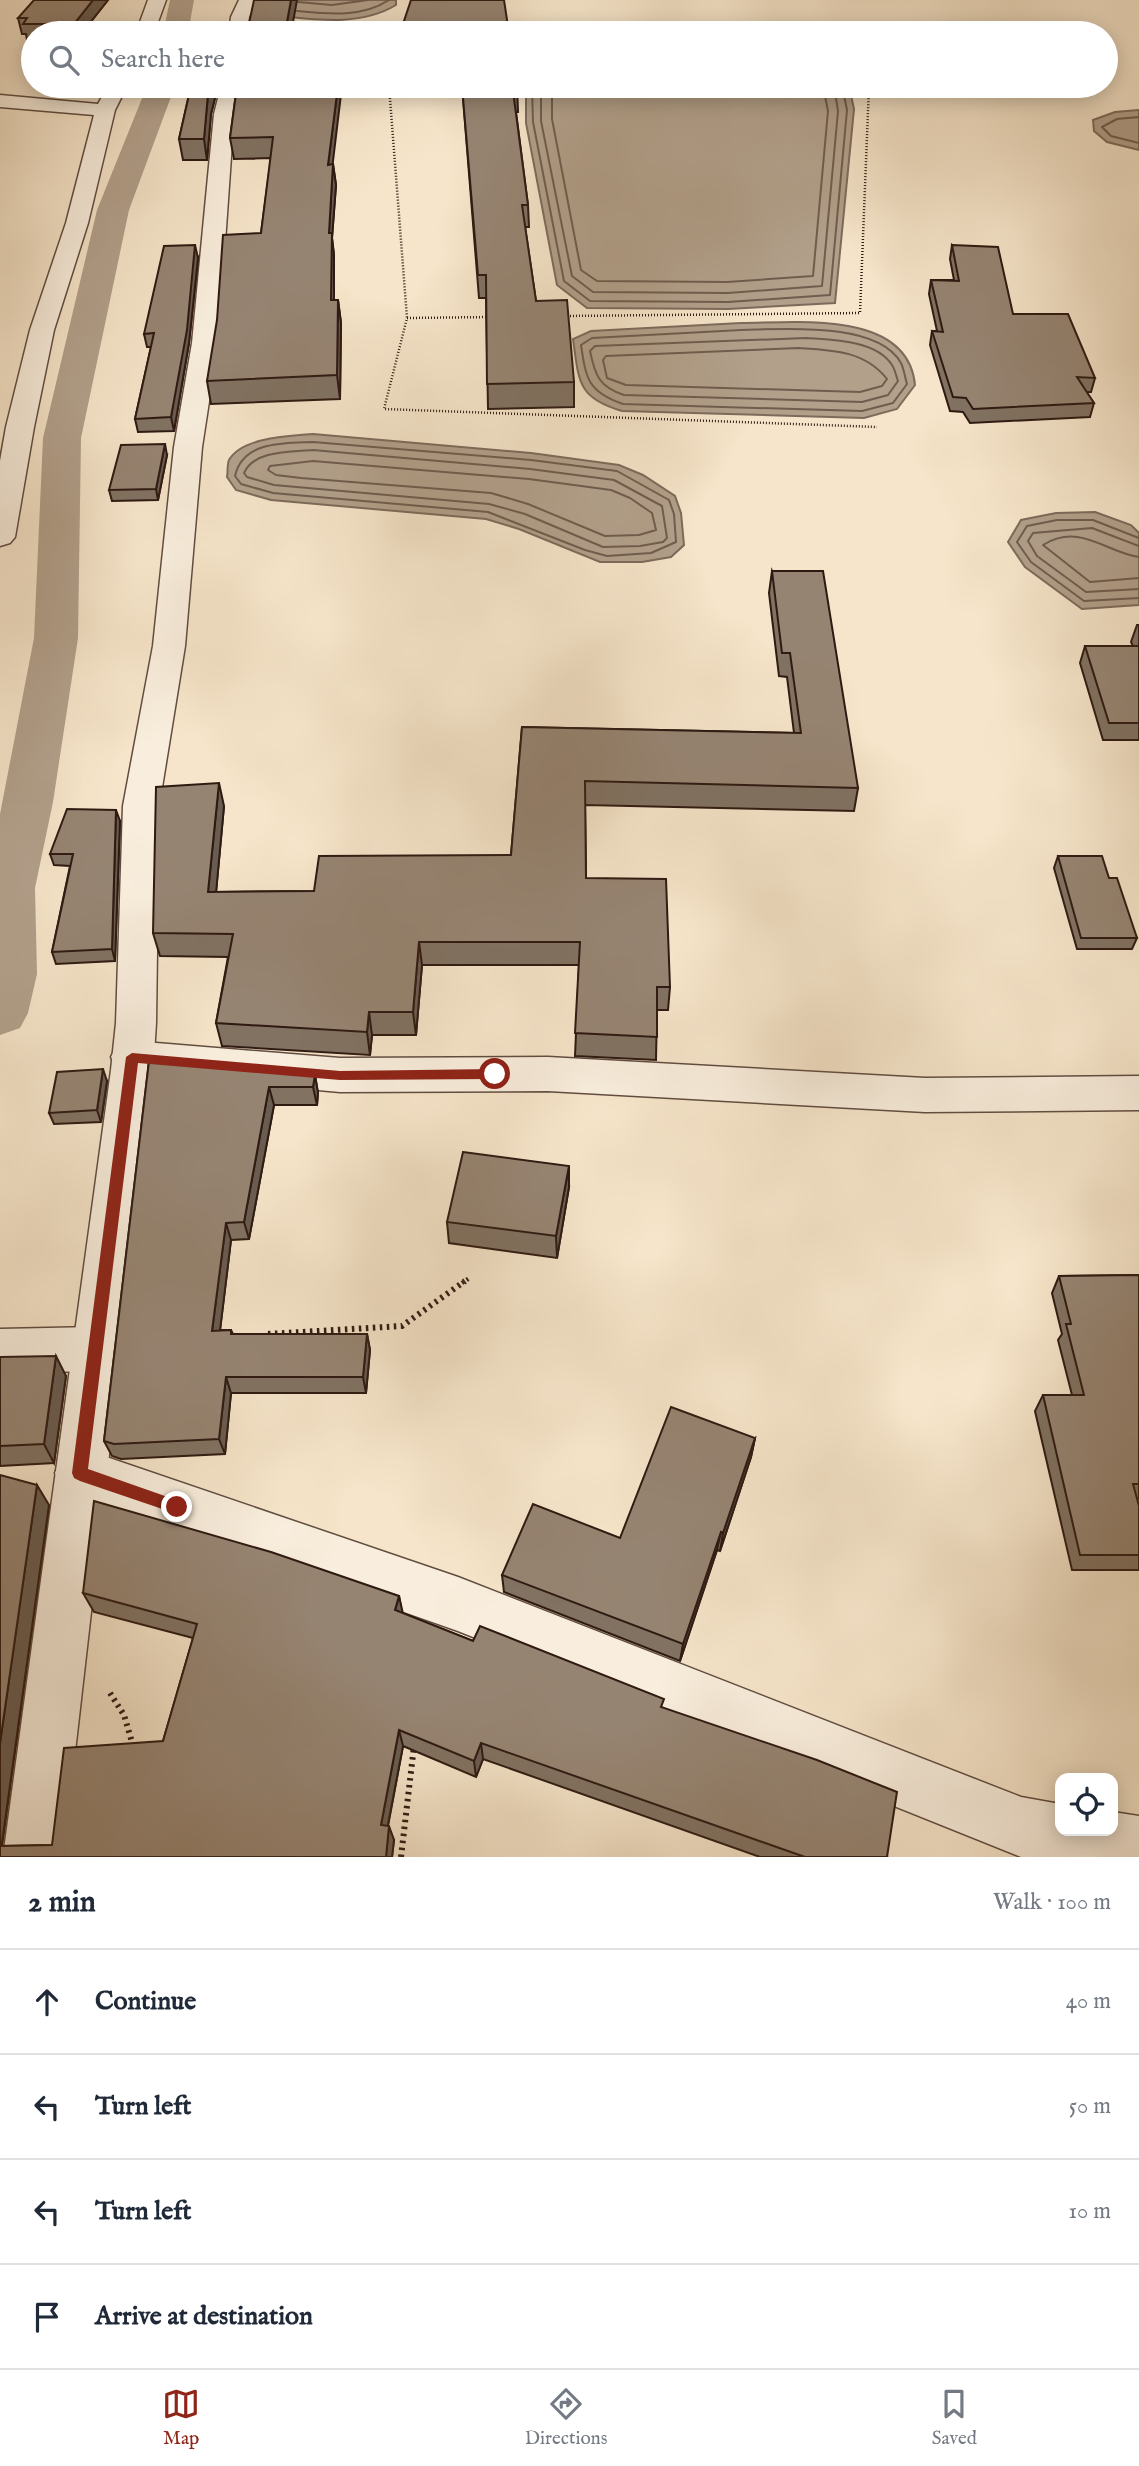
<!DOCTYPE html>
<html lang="en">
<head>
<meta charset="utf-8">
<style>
  :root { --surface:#fff; --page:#f2f2f3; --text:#1f2937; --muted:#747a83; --line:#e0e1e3; --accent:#8f2418 }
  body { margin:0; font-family:"IM FELL English",serif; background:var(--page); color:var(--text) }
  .controls { position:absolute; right:21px; bottom:21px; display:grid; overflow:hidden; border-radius:14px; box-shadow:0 4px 18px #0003 }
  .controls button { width:63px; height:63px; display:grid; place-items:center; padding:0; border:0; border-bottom:2px solid var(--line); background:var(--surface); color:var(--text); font:35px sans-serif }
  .stop { position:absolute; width:21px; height:21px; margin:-16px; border:5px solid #8f2418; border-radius:50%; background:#fff }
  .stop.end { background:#8f2418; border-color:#fff; box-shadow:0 2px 7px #0008 }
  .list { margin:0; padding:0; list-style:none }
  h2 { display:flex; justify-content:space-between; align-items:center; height:91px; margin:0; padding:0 28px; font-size:30px }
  h2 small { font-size:23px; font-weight:400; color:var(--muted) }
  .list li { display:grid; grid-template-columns:46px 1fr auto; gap:21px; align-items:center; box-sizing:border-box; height:105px; padding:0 28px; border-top:2px solid var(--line) }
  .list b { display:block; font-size:26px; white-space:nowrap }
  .list em { font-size:23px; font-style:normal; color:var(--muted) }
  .icon { flex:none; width:38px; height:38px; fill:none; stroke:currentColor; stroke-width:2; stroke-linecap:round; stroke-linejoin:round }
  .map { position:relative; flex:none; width:1139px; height:1857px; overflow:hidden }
  .search { position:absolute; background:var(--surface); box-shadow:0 4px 18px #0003; left:21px; right:21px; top:21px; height:77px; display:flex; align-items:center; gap:18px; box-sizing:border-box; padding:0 24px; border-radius:38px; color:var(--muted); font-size:26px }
  .sheet { height:511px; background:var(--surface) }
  nav { display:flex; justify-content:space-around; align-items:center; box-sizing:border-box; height:98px; border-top:2px solid var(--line); background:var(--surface); font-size:19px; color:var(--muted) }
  nav a { display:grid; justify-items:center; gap:4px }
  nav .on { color:var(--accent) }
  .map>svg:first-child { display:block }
  .water { fill:#b2a08b; stroke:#7e6a5b; stroke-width:2 }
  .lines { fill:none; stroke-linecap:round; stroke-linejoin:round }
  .shore { stroke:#705d4e; stroke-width:2 }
  .canal { fill:#b2a08b; fill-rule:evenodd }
  .minor-casing { stroke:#614d40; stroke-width:3 }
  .tertiary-casing { stroke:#614d40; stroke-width:3 }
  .path-far2 { stroke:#2f1a12; stroke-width:2.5; stroke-dasharray:1 2; stroke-linecap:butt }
  .path-far1 { stroke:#2f1a12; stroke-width:4.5; stroke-dasharray:2 3.5; stroke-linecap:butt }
  .path { stroke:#2f1a12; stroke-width:6; stroke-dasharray:2.5 4.5; stroke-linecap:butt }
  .minor { fill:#f9eedd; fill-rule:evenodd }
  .tertiary { fill:#f9eedd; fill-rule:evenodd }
  .wall { fill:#817262; stroke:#2f1a12; stroke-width:2 }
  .shaded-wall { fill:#695c50; stroke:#2f1a12; stroke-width:2 }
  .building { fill:#968472; stroke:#2f1a12; stroke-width:2 }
  .route { fill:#8f2418 }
</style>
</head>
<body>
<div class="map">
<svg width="1139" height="1857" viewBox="0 0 1139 1857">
  <rect width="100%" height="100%" fill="#f6e5ca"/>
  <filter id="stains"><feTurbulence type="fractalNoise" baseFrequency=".00286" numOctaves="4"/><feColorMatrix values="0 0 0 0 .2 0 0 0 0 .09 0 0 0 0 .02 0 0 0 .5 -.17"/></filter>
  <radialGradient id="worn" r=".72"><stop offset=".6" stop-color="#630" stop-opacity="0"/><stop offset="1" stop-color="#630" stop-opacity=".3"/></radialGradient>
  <g class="water">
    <path d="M278 0H396V5C361 26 319 20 280 16Z"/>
    <path d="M526 86H849L854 109 835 303 728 309 587 308 557 285 526 123Z"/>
    <path d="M1139 110V150L1107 142 1094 131 1093 120 1115 112Z"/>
    <path d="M741 323C795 323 908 309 915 385L897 409 864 418 622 411C577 398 579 381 573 339L591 331Z"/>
    <path d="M313 434 531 453 619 465 643 475 675 496 681 513 684 545 671 557 642 562H600L519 529 486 519 271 500 236 490 227 477C228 473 227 464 229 460 242 437 290 436 313 434Z"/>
    <path d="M1095 512 1131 525 1139 533V605L1082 609 1025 567 1008 542 1021 520 1056 513Z"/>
  </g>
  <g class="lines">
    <g class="shore">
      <path d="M298 2 332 5 368 0"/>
      <path d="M297 11C328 14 362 18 389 0"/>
      <path d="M532 86 533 122 564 281 590 301 728 302 830 295 847 110 842 86"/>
      <path d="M541 86V121L572 276 593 292 728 293 822 286 838 111 834 86"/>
      <path d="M552 86V119L581 270 597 281 727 282 813 276 828 111 823 86"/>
      <path d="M1139 117 1117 119 1102 127 1111 136 1139 143"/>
      <path d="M741 330C782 329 878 321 901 363 904 369 905 378 907 384L893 403 862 411 623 404C588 392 586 379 581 345L592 338Z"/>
      <path d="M806 338C832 340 876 340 892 365 895 369 896 376 898 381L888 395 862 402 624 395C599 387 595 375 590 351L595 346Z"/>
      <path d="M799 348C833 350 865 351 887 379L882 386 860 392 626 385 607 378 603 360 606 356Z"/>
      <path d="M313 442 531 460 617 471 669 500 674 514 676 542 651 553 607 556 585 550 488 512 273 493 241 484 235 476C243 441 284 443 313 442Z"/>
      <path d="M313 450 530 469 614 480 662 506 667 538 663 542 640 546 603 547 525 514 489 504 274 485 247 477 244 473C254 450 291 452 313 450Z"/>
      <path d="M313 461 529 479 611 490 630 498 652 513 656 530 639 535 605 536 528 504 491 493 301 478 276 475 268 470 270 466Z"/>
      <path d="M1139 538 1093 520H1057L1027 526 1017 542 1031 562 1084 601 1139 598"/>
      <path d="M1139 546 1092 528 1033 533 1028 541 1037 556 1086 592 1139 589"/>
      <path d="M1139 557C1107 553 1080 522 1043 545L1090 582 1139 578"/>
    </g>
    <g class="canal">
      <path d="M170 0H194L188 33H163Z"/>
      <path d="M147 86H175L129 210 81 438 78 638 53 802 35 888 37 974 28 1013 20 1028 0 1035V814L34 638 43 438 97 210Z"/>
    </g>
    <g class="minor-casing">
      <g id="minor">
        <path d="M148 0H166L154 33H136Z"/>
        <path d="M108 86H127L115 110 88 223 54 330 34 427 15 537 10 543 0 546V461L6 427 30 330 66 223 94 115 0 107V95L98 104Z"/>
        <path d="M132 1041 340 1058 548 1057 925 1078 1139 1076V1110L925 1112 548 1091 340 1092 132 1073 117 1069 111 1057 117 1045Z"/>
        <path d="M95 1327 112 1333 119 1349 112 1365 95 1371 0 1373V1329Z"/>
        <path d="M80 1448 458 1577 1021 1797 1060 1804V1831H1113V1812L1139 1816V1857H1021L458 1631 80 1498 62 1490 55 1473 62 1456Z"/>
      </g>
    </g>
    <g class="tertiary-casing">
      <g id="tertiary">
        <path d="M239 0H257L249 17 247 33H229L231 17Z"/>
        <path d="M221 86H240L234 114 218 343 202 447 185 646 159 806 156 1023 153 1070 63 1857H3L111 1070 116 1023 123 806 153 646 174 447 192 343 214 114Z"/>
      </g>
    </g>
    <g class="path-far2">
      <path d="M389 86 407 318"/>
      <path d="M564 316 860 313 869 86"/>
      <path d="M492 317 407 318 384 409 877 427"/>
    </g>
    <path class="path-far1" d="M462 1283 471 1277"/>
    <g class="path">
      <path d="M268 1334 402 1326 465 1281"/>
      <path d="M110 1693 124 1715 134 1749"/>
      <path d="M401 1857 414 1746"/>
    </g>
    <use href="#minor" class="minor"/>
    <use href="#tertiary" class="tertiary"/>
  </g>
  <g class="wall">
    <path d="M108 0 82 33H33V40H27L26 34H22L18 18Z"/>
    <path d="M191 86H218L211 114 207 160H183L179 139Z"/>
    <path d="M237 86 333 164 336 185 332 238 334 255V300H338L341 323 340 399 211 404 207 381 261 233 271 158 234 159 230 138Z"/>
    <path d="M462 86H517L518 112H516L528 205 529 227H525L536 301 574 382V407L488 409 486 298H479Z"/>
    <path d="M952 245 1013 314 1095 378 1091 392H1086L1094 403 1090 417 970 423 963 412 950 411 930 345 932 331H937L929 294 931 280H954L950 259Z"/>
    <path d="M198 258 189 343 174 431 138 432 135 419 151 347H147L144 334Z"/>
    <path d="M167 455 158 500 112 501 109 490Z"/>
    <path d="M772 571 858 788 854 811 585 805 586 878 670 987 668 1010H657L656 1060 575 1056 579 965H422L416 1035H372L370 1055 222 1046 216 1023 228 957 160 956 153 933 224 806 216 892 314 891 511 855 522 727 794 733 787 677 779 676 769 593Z"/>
    <path d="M1137 625H1139V740H1103L1080 663 1085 646H1133L1131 642Z"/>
    <path d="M120 821 115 961 56 964 52 952 70 866 54 865 50 854Z"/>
    <path d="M1058 856 1109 878 1137 938 1132 949H1077L1054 868Z"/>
    <path d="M149 1061 315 1075 318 1093 317 1105H274L249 1239 231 1240 220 1330H231L233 1334H367L370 1350 366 1393H231L225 1454 121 1459 112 1456 104 1441Z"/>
    <path d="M107 1081 101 1122 54 1124 49 1113Z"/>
    <path d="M569 1187 557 1258 449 1243 447 1222Z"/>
    <path d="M1139 1275V1499H1137L1139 1506V1570H1072L1035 1411 1043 1395H1072L1058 1340 1062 1334 1052 1293 1059 1276Z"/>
    <path d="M0 1357 66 1376 54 1463 0 1466Z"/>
    <path d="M755 1438 751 1457 720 1551 717 1550 680 1661 504 1592 502 1575 620 1538Z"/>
    <path d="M49 1505 2 1846 52 1845 163 1741 193 1638 94 1612 83 1593 399 1596 402 1613 473 1641 663 1708 887 1857H760L483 1759 476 1777 403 1746 388 1826 394 1840 392 1857H0Z"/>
  </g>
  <g class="shaded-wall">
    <path d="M93 0H108L82 33H76L74 24Z"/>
    <path d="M291 0H297L291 33H285Z"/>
    <path d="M210 86H218L211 114 207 160 204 139 208 94Z"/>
    <path d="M338 86H342L330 186 328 165Z"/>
    <path d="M333 164 336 185 332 238 334 255V323L331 300 329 233Z"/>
    <path d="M195 245 198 258 189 343 174 431 171 417Z"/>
    <path d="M338 300 341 323 340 399 337 375Z"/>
    <path d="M165 444 167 455 158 500 156 489Z"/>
    <path d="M219 783 224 806 214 915 208 892Z"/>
    <path d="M116 810 120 821 115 961 112 949Z"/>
    <path d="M419 942 422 965 416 1035 413 1012Z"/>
    <path d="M369 1012 372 1035 370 1055 367 1032Z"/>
    <path d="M103 1069 107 1081 101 1122 97 1110Z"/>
    <path d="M315 1075 318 1093 317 1105 313 1087Z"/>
    <path d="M269 1087 274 1105 249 1239 244 1222Z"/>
    <path d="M569 1166V1187L557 1258 556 1236Z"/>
    <path d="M226 1223 231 1240 218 1347 212 1331Z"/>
    <path d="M367 1334 370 1350 366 1393 363 1377Z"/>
    <path d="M56 1356 66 1376 54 1463 44 1444Z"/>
    <path d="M226 1377 231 1393 225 1454 219 1439Z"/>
    <path d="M755 1438 751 1457 720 1551 723 1533Z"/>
    <path d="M37 1485 49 1505 0 1857V1743Z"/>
    <path d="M721 1532 717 1550 680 1661 683 1644Z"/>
    <path d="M399 1596 403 1614 395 1610Z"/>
    <path d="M399 1730 403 1746 385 1840 381 1825Z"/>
    <path d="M481 1743 483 1759 476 1777 474 1761Z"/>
    <path d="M389 1826 394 1840 392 1857H386Z"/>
  </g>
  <g class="building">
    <path d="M34 0H93L74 24H23L27 18H18Z"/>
    <path d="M254 0H291L285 33H247Z"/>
    <path d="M411 0H504L509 33H400Z"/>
    <path d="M191 86H210L208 94 204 139H179Z"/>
    <path d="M237 86H338L328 165 333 164 329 233H332L331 300H338L337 375 207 381 217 320 223 235 261 233 273 137 230 138Z"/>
    <path d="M462 86H517V91H513L528 205H522L536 301 567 300 574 382 487 384 486 275H478Z"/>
    <path d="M195 245 187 330 171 417 135 419 154 333 144 334 164 246Z"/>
    <path d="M952 245 998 247 1013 314H1068L1095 378 1077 377 1094 403 973 409 966 398 953 397 932 331 943 332 931 280 959 281Z"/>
    <path d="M165 444 156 489 109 490 121 445Z"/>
    <path d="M772 571H823L858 788 585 781 586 878 666 879 670 987H657V1037L575 1033 580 942H419L413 1012H369L367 1032 216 1023 233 934 153 933 156 787 219 783 208 892 314 891 319 856 511 855 522 727 801 733 790 653H782Z"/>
    <path d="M1085 646H1139V723H1109Z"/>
    <path d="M67 809 116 810 112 949 52 952 73 854H50Z"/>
    <path d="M1058 856H1102L1109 878H1117L1137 938H1081Z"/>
    <path d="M149 1061 315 1075 313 1087H269L244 1222 226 1223 212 1331 231 1330V1334H367L363 1377H226L219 1439 114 1444 104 1441Z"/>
    <path d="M103 1069 97 1110 49 1113 57 1072Z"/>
    <path d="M463 1152 569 1166 556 1236 447 1222Z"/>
    <path d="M1139 1275V1484H1133L1139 1506V1555H1080L1043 1395H1084L1066 1324H1071L1059 1276Z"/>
    <path d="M56 1356 44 1444 0 1446V1357Z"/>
    <path d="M671 1407 755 1438 723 1533 721 1532 683 1644 502 1575 533 1504 620 1538Z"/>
    <path d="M0 1475 37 1485 0 1743Z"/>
    <path d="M94 1501 271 1552 399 1596 395 1610 473 1641 480 1626 664 1699 661 1707 817 1760 897 1792 887 1857H805L481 1743 474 1761 399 1730 381 1825 389 1826 386 1857H0V1846L52 1845 64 1748 163 1741 197 1624 83 1593Z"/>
  </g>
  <path class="route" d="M132 1053 340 1071 495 1069 501 1074 495 1079 340 1080 138 1063 88 1469 182 1502 185 1507 182 1512 177 1514 80 1481 74 1478 72 1473 126 1057Z"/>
  <rect width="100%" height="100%" filter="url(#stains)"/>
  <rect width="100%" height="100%" fill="url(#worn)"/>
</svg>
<div class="controls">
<button><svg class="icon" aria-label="locate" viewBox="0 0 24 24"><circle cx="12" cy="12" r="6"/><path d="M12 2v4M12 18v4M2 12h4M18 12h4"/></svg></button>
</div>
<div class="stop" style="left:495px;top:1074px"></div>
<div class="stop end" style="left:177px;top:1507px"></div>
<div class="search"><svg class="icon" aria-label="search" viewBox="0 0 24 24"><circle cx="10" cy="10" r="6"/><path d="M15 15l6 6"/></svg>Search here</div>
</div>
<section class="sheet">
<h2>2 min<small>Walk · 100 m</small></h2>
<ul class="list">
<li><svg class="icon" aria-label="ahead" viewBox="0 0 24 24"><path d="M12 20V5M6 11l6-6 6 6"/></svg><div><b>Continue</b></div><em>40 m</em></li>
<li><svg class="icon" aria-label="left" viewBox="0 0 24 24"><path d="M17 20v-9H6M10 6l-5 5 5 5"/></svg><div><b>Turn left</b></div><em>50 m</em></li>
<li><svg class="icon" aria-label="left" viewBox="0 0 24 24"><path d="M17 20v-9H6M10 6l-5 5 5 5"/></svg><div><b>Turn left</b></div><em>10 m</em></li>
<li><svg class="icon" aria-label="arrive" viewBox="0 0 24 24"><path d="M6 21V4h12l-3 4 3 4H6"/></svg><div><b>Arrive at destination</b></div></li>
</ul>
</section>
<nav>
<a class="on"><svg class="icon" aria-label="map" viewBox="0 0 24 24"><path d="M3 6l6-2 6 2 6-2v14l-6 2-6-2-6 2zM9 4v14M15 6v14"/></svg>Map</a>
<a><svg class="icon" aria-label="directions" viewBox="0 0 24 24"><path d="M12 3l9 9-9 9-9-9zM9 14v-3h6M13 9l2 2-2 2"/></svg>Directions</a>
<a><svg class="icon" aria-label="saved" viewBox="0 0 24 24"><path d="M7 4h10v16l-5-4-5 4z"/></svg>Saved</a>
</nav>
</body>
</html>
